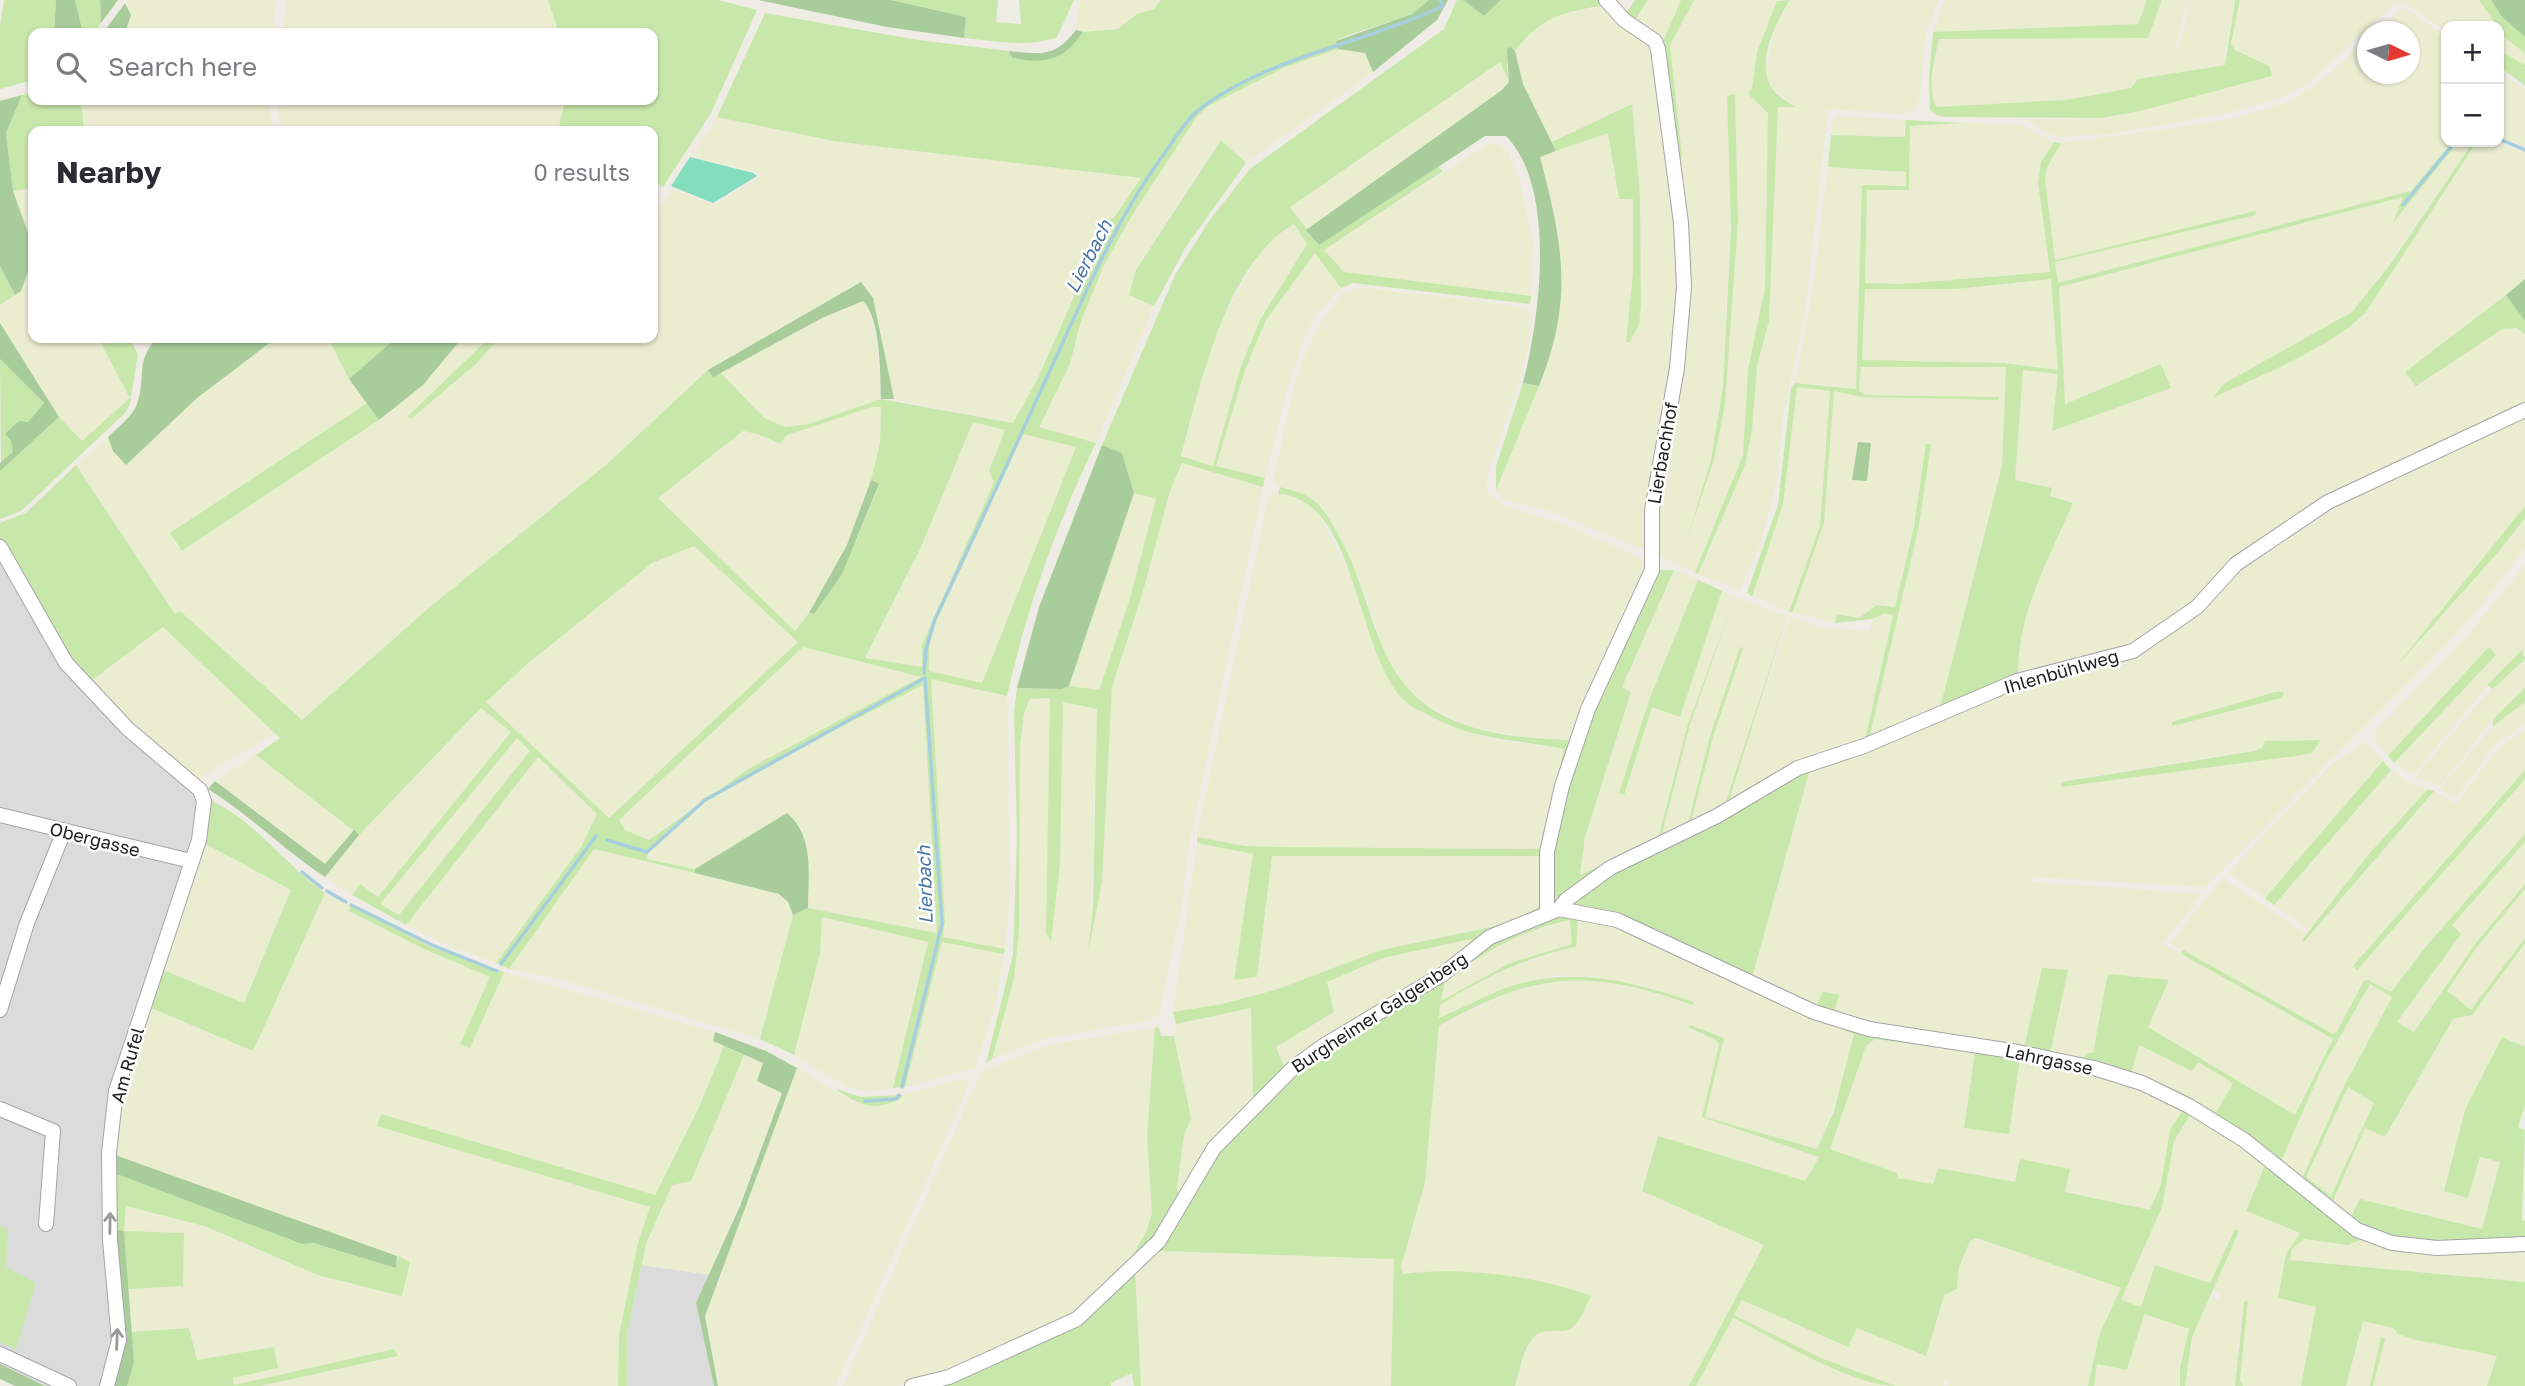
<!DOCTYPE html>
<html lang="en">
<head>
<meta charset="utf-8">
<style>
  :root { --surface:#fff; --page:#f2f2f3; --text:#2b2b33; --muted:#7c7c81; --line:#e1e1e2 }
  body { margin:0; font-family:"Golos Text",sans-serif; background:var(--page); color:var(--text) }
  .controls { position:absolute; right:21px; top:21px; display:grid; overflow:hidden; border-radius:14px; box-shadow:0 2px 5px #0004 }
  .controls button { width:63px; height:63px; display:grid; place-items:center; padding:0; border:0; border-bottom:2px solid var(--line); background:var(--surface); color:var(--text); font:35px sans-serif }
  .compass { position:absolute; left:2357px; top:21px; width:63px; height:63px; border-radius:50%; background:var(--surface); box-shadow:0 2px 5px #0004; rotate:95deg }
  .list { margin:0; padding:0; list-style:none }
  h2 { display:flex; justify-content:space-between; align-items:center; height:91px; margin:0; padding:0 28px; font-size:30px }
  h2 small { font-size:23px; font-weight:400; color:var(--muted) }
  .icon { flex:none; width:38px; height:38px; fill:none; stroke:currentColor; stroke-width:2; stroke-linecap:round; stroke-linejoin:round }
  .map { position:relative; flex:none; width:2525px; height:1386px; overflow:hidden }
  .search { position:absolute; background:var(--surface); box-shadow:0 2px 5px #0004; left:28px; top:28px; width:630px; height:77px; display:flex; align-items:center; gap:18px; box-sizing:border-box; padding:0 24px; border-radius:14px; color:var(--muted); font-size:26px }
  .panel { position:absolute; background:var(--surface); box-shadow:0 2px 5px #0004; left:28px; top:126px; width:630px; height:217px; border-radius:14px }
  .map>svg:first-child { display:block }
  .residential { fill:#dcdbdb }
  .farmland { fill:#eaedd0; fill-rule:evenodd }
  .grass { fill:#c8e8ab; fill-rule:evenodd }
  .forest { fill:#a8cd9a }
  .pitch { fill:#84ddbd }
  .lines { fill:none; stroke-linecap:round; stroke-linejoin:round }
  .stream { stroke:#a6cedc; stroke-width:3.5 }
  .minor-casing { stroke:#a5a5a5; stroke-width:16 }
  .minor { stroke:#fff; stroke-width:14 }
  .oneway { stroke:#9a9a9a }
  .labels { text-anchor:middle; dominant-baseline:central; stroke-width:5; stroke-linejoin:round; paint-order:stroke }
  .street-label { font-size:18px; fill:#1e1e1e; stroke:#fff }
  .water-label { font-size:19px; font-style:italic; fill:#4975a4; stroke:#fff }
</style>
</head>
<body>
<div class="map">
<svg width="2525" height="1386" viewBox="0 0 2525 1386">
  <rect width="100%" height="100%" fill="#efece5"/>
  <g class="residential">
    <path d="M0 548 208 799 120 1117 122 1344 111 1386H45L0 1364Z"/>
    <path d="M642 1265 711 1275 696 1303 714 1386H627V1336Z"/>
  </g>
  <g class="farmland">
    <path d="M127 0H276L273 33H125L131 15 125 3Z"/>
    <path d="M286 0H548L559 33H283Z"/>
    <path d="M1079 0H1161L1154 9 1137 14 1118 29 1083 32 1076 30Z"/>
    <path d="M1648 0H1681L1662 44 1647 27 1635 20Z"/>
    <path d="M1694 0H1778L1757 52 1752 89 1748 94 1768 113 1765 288 1748 369 1743 455 1695 572 1657 555 1655 513 1678 377 1677 159 1682 156 1670 45ZM1735 94 1738 221 1725 404 1714 460 1686 541 1711 460 1723 387Z"/>
    <path d="M1790 0H1939L1926 31 1920 97 1913 110 1907 114 1828 109 1804 319 1783 415 1777 480 1762 540 1740 590 1698 574 1745 465 1757 366 1769 321 1778 107H1794L1770 87 1765 73 1774 30Z"/>
    <path d="M1945 0H2147L2139 24 1933 32Z"/>
    <path d="M2162 0H2188L2175 49 2179 50 2190 0H2235L2225 50V65L2138 79 2131 88 2066 100 1948 109 1936 107 1932 98V78L1939 39 2147 38Z"/>
    <path d="M2240 0H2479L2497 26H2446V31L2402 1 2396 2 2311 81 2280 98 2223 114 2110 134 2056 137 2026 120 2100 118 2272 76 2269 66 2235 50 2231 44Z"/>
    <path d="M1606 5 1654 49 1670 163 1679 297 1648 544 1639 548 1547 510 1507 501 1496 490 1545 372 1559 230 1540 156 1608 132 1619 199H1633V273L1626 341H1630L1639 324 1640 196 1632 104 1552 142 1523 84 1515 51 1529 32 1553 16Z"/>
    <path d="M2404 7 2446 37V142H2452L2411 191 2057 283 2055 262 2256 214 2255 211 2055 260 2045 179 2047 168 2061 143 2196 125 2235 118 2291 101 2326 77 2367 38 2368 74H2410V32L2375 31Z"/>
    <path d="M2499 29 2505 38 2525 53V65L2499 50Z"/>
    <path d="M1338 49 1365 53 1373 72 1246 163 1221 140 1184 193 1136 271 1129 295 1154 306 1096 443 1038 427 1070 364 1080 324 1103 267 1133 214 1196 118 1207 107 1247 86 1286 67Z"/>
    <path d="M1500 62 1509 82 1502 90 1306 230 1289 207Z"/>
    <path d="M2499 72 2525 90V147L2499 137Z"/>
    <path d="M81 100H99L101 106 103 100H269L272 131H84Z"/>
    <path d="M298 100H565L558 131H280L278 107 297 105Z"/>
    <path d="M1836 116 1906 120V137L1831 135 1833 121Z"/>
    <path d="M717 117 833 141 1141 178 1114 218 1073 295 1038 378 1013 423 894 399 873 299 860 282 708 370 607 464 431 606 302 720 180 611 176 615 76 465 108 437 113 451 162 432 197 398 276 338H328L349 379 367 403 170 533 183 551 379 420 423 385 462 338H489L408 418 411 419 477 363 499 338H653V216L672 189 715 205 764 174 692 156Z"/>
    <path d="M1964 123 2018 124 2054 142 2041 162 2039 201 2051 272 1902 284 1865 283 1867 190 1909 189 1910 126Z"/>
    <path d="M2458 142H2473L2363 301 2352 312 2225 383 2214 397 2280 366 2355 324 2366 312 2476 142H2496L2525 153V279L2451 340 2405 372 2417 386 2485 338 2502 329 2517 328 2525 334V405L2360 483 2157 627 2129 644 2018 676V651L2034 589 2072 502 2049 496 2052 488 2015 480 2023 370 2058 374 2053 430 2171 388 2161 364 2064 404 2059 287 2403 197 2395 221Z"/>
    <path d="M1488 144H1497L1508 152 1519 178 1533 243 1531 296 1344 272 1323 250Z"/>
    <path d="M1828 167 1907 172 1906 186H1862L1856 389 1795 383 1813 287Z"/>
    <path d="M33 188V247L13 191Z"/>
    <path d="M1294 224 1307 244 1260 320 1240 369 1213 466 1181 456 1204 368 1223 318 1254 262 1273 236Z"/>
    <path d="M1315 252 1341 288 1317 313 1307 331 1288 384 1265 478 1216 467 1245 370 1266 320Z"/>
    <path d="M33 257V338H98L130 398 82 442 59 417 0 323V305L21 291Z"/>
    <path d="M2052 279 2058 371 2004 363 1862 360 1865 289H1956Z"/>
    <path d="M1365 288 1510 305 1531 312 1528 347 1520 379 1486 479 1488 493 1504 506 1558 522 1645 560 1647 564 1643 582 1569 740 1525 737 1468 726 1423 702 1401 682 1385 658 1366 595 1326 512 1311 498 1277 485 1273 480 1296 379 1314 333 1340 296 1353 289Z"/>
    <path d="M863 300 870 313 877 344 881 399 809 424 785 427 764 418 720 372 822 318Z"/>
    <path d="M1862 365 2006 367 2002 466 1940 708 1869 739 1919 526 1931 444 1895 608 1877 605 1859 618 1837 614 1835 623 1793 612 1824 523 1834 391 1862 397 1997 400 1998 397 1865 395 1860 392ZM1858 442 1871 443 1867 481Z"/>
    <path d="M1796 387 1830 391 1820 526 1789 612 1750 594 1783 504Z"/>
    <path d="M872 407H881L880 443 871 480 847 545 809 613 795 631 658 498 743 431 758 434 779 444 787 435Z"/>
    <path d="M2525 418V506L2397 666 2525 518V548L2468 622 2205 887 2032 877V882L2202 894 2163 944 2333 1040 2295 1115 2148 1027 2169 981 2108 974 2093 1052 2084 1060 2049 1054 2067 970 2042 969 2024 1048 1833 1014 1839 995 1816 1008 1752 979 1810 769 1993 696 2134 656 2223 588 2247 565 2362 491ZM2275 692H2284L2282 698 2172 726V722ZM2262 749 2312 753 2061 786V781Z"/>
    <path d="M973 422 1005 430 989 471 994 482 946 590 921 656 922 668 865 658 920 549Z"/>
    <path d="M1023 434 1077 446 982 683 929 671V646L934 626Z"/>
    <path d="M1183 463 1263 487 1188 850 1182 904 1159 1015 1150 1020 1043 1039 992 1059 1014 979 1019 930 1020 746 1024 713 1030 699 1050 698 1046 933 1050 941 1060 863 1063 702 1097 709 1090 943 1102 882 1112 687 1142 595 1170 491Z"/>
    <path d="M1134 493 1156 499 1129 602 1099 691 1069 686Z"/>
    <path d="M1269 494 1292 496 1307 503 1320 516 1353 581 1379 660 1407 703 1485 738 1564 749 1542 849 1279 847 1245 846 1197 837Z"/>
    <path d="M694 545 799 642 609 818 485 702 525 666 652 563Z"/>
    <path d="M2525 565V654L2521 651 2494 678 2413 775 2394 763 2496 655 2490 647 2388 756 2376 741 2375 732 2470 633Z"/>
    <path d="M1674 570 1698 580 1649 700 1620 794H1624L1652 707 1680 717 1722 591 1735 597 1688 724 1659 835 1580 875 1585 837 1631 693 1622 688Z"/>
    <path d="M1736 597 1787 616 1724 807 1690 826 1713 737 1742 649 1740 647 1710 736 1687 827 1661 838 1690 724Z"/>
    <path d="M1884 613 1893 615 1865 740 1727 807 1789 617 1822 628 1869 631 1873 619Z"/>
    <path d="M163 626 276 733 216 767 195 783 87 684Z"/>
    <path d="M803 647 921 677 853 714 677 818 649 840 624 830 619 820Z"/>
    <path d="M2525 659V689L2493 719 2440 786 2415 777 2481 700Z"/>
    <path d="M931 678 1007 696 1010 892 1005 949 943 937 945 921Z"/>
    <path d="M923 685 937 933 808 908 807 846 787 814 695 869 647 859 652 848 705 802 819 738Z"/>
    <path d="M2525 702V723L2494 746 2455 799 2440 789 2493 726Z"/>
    <path d="M482 708 511 732 378 898 360 884 352 895 325 877 359 835Z"/>
    <path d="M2525 730V770L2353 966 2357 969 2525 779V834L2428 944 2391 992 2368 980 2364 981 2337 1033 2333 1034 2170 943 2223 878 2306 934 2302 940 2305 942 2434 791 2456 804 2499 748Z"/>
    <path d="M516 738 530 751 399 915 379 904Z"/>
    <path d="M2366 742 2383 761 2265 898 2228 873 2332 764Z"/>
    <path d="M256 755 354 830 325 864 215 781Z"/>
    <path d="M537 757 597 814 581 847 496 963 439 942 406 925Z"/>
    <path d="M2391 770 2410 783 2428 789 2369 854 2310 930 2274 905Z"/>
    <path d="M202 842 291 889 243 1004 163 970Z"/>
    <path d="M2525 842V884L2475 944 2413 1033 2397 1022 2461 934 2452 925Z"/>
    <path d="M1197 843 1254 854 1234 979 1257 977 1272 856H1538L1541 857V903L1536 911 1510 923 1381 950 1275 990 1222 1005 1173 1012Z"/>
    <path d="M594 849 779 894 788 902 793 915 760 1039 563 980 509 969Z"/>
    <path d="M2525 889V938L2471 1010 2447 991 2476 948Z"/>
    <path d="M325 893 351 906 349 911 371 923 490 977 461 1044 470 1047 504 972 715 1032 713 1041 724 1046 701 1103 655 1195 380 1114 378 1126 650 1207 638 1243 618 1386H260L397 1357 394 1349 234 1385 233 1378 197 1360 189 1328 131 1332 128 1289 183 1285 184 1234 124 1231 126 1206 204 1226 254 1249 350 1285 410 1262 115 1155 124 1098 151 1008 253 1051Z"/>
    <path d="M822 917 928 942 893 1088 866 1091 850 1088 794 1055 820 953Z"/>
    <path d="M1577 919 1610 922 1764 997 1854 1034 1843 1081 1818 1149 1705 1117 1724 1038 1690 1025 1689 1030 1717 1040 1719 1045 1702 1117 1819 1157 1805 1181 1657 1137 1642 1191 1764 1245 1689 1386H1515L1529 1343 1537 1333 1553 1329 1567 1331 1574 1327 1591 1296 1479 1274H1403L1401 1268 1425 1182 1439 1027 1508 993 1561 979 1610 981 1693 1004 1648 986 1589 976 1559 975 1499 990 1439 1019 1440 1005 1466 988 1512 967 1576 947Z"/>
    <path d="M1571 920 1572 944 1510 963 1441 1002 1445 980 1485 952 1510 938Z"/>
    <path d="M1471 939 1475 941 1438 970 1284 1066 1275 1047 1334 1012 1326 982 1383 958Z"/>
    <path d="M942 941 1004 954 997 999 975 1068 905 1087Z"/>
    <path d="M2525 943V1047L2503 1037 2480 1157 2500 1162 2482 1229 2418 1213 2351 1217 2332 1203 2365 1127 2386 1137 2453 1019 2472 1015Z"/>
    <path d="M2370 983 2392 997 2341 1092 2302 1180 2280 1161 2322 1068Z"/>
    <path d="M1251 1008 1253 1097 1213 1141 1179 1199 1177 1187 1184 1135 1191 1118 1174 1036 1176 1024Z"/>
    <path d="M1155 1027 1147 1136 1152 1213 1147 1230 1130 1260 1078 1312 939 1375 896 1386H843L981 1072 1045 1046Z"/>
    <path d="M1875 1039 1975 1052 1964 1128 2020 1059 2125 1082 2183 1110 2170 1130 2161 1184 2150 1210 2064 1192 2020 1159 2015 1183 1938 1168 1933 1184 1927 1185 1898 1178 1830 1149 1866 1046Z"/>
    <path d="M2139 1044 2192 1071 2198 1061 2233 1082 2216 1112 2179 1091 2132 1071Z"/>
    <path d="M744 1055 764 1063 782 1093 711 1275 642 1265 646 1244 672 1185 691 1181Z"/>
    <path d="M797 1068 856 1104 902 1098V1095L961 1079 970 1082 835 1386H718L705 1316Z"/>
    <path d="M2348 1087 2374 1103 2331 1196 2306 1178Z"/>
    <path d="M2191 1114 2266 1163 2246 1211 2300 1233 2286 1254 2278 1298 2316 1307 2301 1386H2243L2240 1380 2248 1301 2244 1302 2240 1321 2235 1386H2185L2192 1337 2209 1297 2219 1300 2221 1294 2212 1290 2239 1230H2234L2210 1283 2141 1308 2121 1300 2162 1207 2174 1141Z"/>
    <path d="M1977 1238 2121 1288 2099 1335 2088 1386H1948L1949 1380H1944V1386H1896L1821 1358 1734 1315 1742 1300 1848 1346 1857 1328 1957 1289 1959 1267 1970 1241Z"/>
    <path d="M2304 1239 2347 1245 2359 1240 2525 1252V1282L2290 1260 2292 1249Z"/>
    <path d="M1160 1251 1395 1259 1391 1386H1141L1135 1271Z"/>
    <path d="M2143 1314 2189 1329 2180 1368V1386H2094L2097 1364 2128 1370Z"/>
    <path d="M1733 1318 1841 1370 1886 1386H1696Z"/>
    <path d="M2362 1321 2393 1328 2416 1340 2498 1356 2487 1386H2373L2385 1339 2382 1337 2370 1386H2346Z"/>
  </g>
  <g class="grass">
    <path d="M4 0H56L54 33H33V80L0 89V27Z"/>
    <path d="M75 0H100L101 23 94 33H83Z"/>
    <path d="M548 0H718L757 10 711 113 663 187 653 182V131H558L565 100H653V33H559Z"/>
    <path d="M891 0H998L996 22 1021 24 1019 0H1074L1057 37C1028 48 994 41 964 38L966 17Z"/>
    <path d="M1161 0H1429L1412 14 1343 37 1336 41 1338 49 1286 67 1247 86 1207 107 1196 118 1133 214 1103 267 1080 324 1070 364 1039 427 1096 443C1057 523 1026 610 1007 696L931 679 945 921 943 937 1005 949 1004 954 942 942 905 1087 893 1088 928 942 822 917 820 953 794 1055 760 1039 793 915 808 908 937 933 923 685 819 738 705 802 648 853 647 859 695 869V873L594 849 509 969 496 963 581 847 597 814 538 757 406 925 352 895 360 884 378 897 511 732 481 708 359 835 256 755 280 738 163 627 87 684 0 548V523L27 512 76 465 175 614 180 611 302 720 431 606 607 464 708 370 713 376 720 372 764 418 785 427 809 424 881 399 1013 423 1038 378 1108 219 1114 218 1141 178 833 141 717 117 765 13 918 40 1009 51 1012 58C1040 63 1067 56 1083 32L1118 29 1137 14 1154 9ZM872 407H881L880 443 871 480 879 485 857 539 814 614 809 613 795 631 658 498 743 431 758 434 780 444 787 435ZM973 422 1005 430 989 471 994 482 922 645V667L865 658 920 549ZM1023 434 1076 447 982 683 929 671V646L934 626ZM694 546 798 642 609 818 486 702 525 666 652 563ZM803 647 921 677 750 768 649 840 625 830 619 820ZM517 738 530 751 399 915 380 904Z"/>
    <path d="M1457 0H1463L1484 16 1501 0H1603L1606 5C1565 12 1542 15 1515 51L1511 47 1507 66 1509 82 1500 62 1290 207 1319 245 1438 166 1443 171 1324 250 1344 272 1531 296 1530 304 1353 283 1341 288 1315 253 1266 320 1245 370 1216 466 1265 478 1263 487 1182 463 1170 491 1142 595 1112 687 1102 882 1088 953 1093 906 1097 709 1063 702 1060 863 1051 942 1046 933 1050 698 1030 699 1024 713 1020 746 1019 930 1014 979 992 1059 986 1063 1013 954 1017 838 1014 712 1017 688 1062 689 1069 686 1099 690 1129 602 1156 499 1134 493 1122 453 1102 445 1175 275 1209 221 1250 169 1444 29ZM1294 224 1307 244 1260 320 1240 369 1213 466 1181 456C1200 386 1226 262 1294 224Z"/>
    <path d="M1635 0H1648L1635 20 1626 13Z"/>
    <path d="M1681 0H1694L1670 45 1682 156 1677 159 1662 44Z"/>
    <path d="M1790 0C1776 22 1757 59 1770 85 1775 95 1786 101 1795 107H1778L1769 321 1757 366 1752 430 1745 465 1698 574 1695 572 1743 455 1748 369 1765 288 1768 113 1748 94 1752 89 1757 52 1777 1Z"/>
    <path d="M2147 0H2162L2148 38 1939 39C1934 61 1927 86 1936 107L2066 100 2131 88 2138 79 2225 65 2235 0H2240L2231 44 2235 50 2269 66 2272 76 2140 111 2100 118 1945 117 1936 115 1930 110 1929 77 1933 32 2138 24Z"/>
    <path d="M2479 0H2491L2502 17 2525 37V53L2505 38Z"/>
    <path d="M2499 50 2525 65V85L2499 67Z"/>
    <path d="M33 92V100H81L84 131H33V188L13 191 6 133 22 95Z"/>
    <path d="M1735 94 1738 221 1725 404 1714 460 1686 542 1711 460 1723 387 1731 228 1727 96Z"/>
    <path d="M1632 104 1640 196 1641 306 1639 324 1630 342H1626L1633 273V199H1619L1608 133 1556 151 1552 142Z"/>
    <path d="M1906 120 1964 123 1910 126 1909 190H1867L1865 283 1902 284 2050 272 2038 183 2041 162 2054 142 2061 143 2047 168 2045 179 2055 260 2255 211 2256 215 2055 262 2058 283 2411 191 2452 142H2458L2393 223 2403 197 2059 287 2065 404 2161 364 2171 388 2052 431 2058 374 2023 370 2015 480 2052 488 2050 496 2073 503C2049 559 2017 613 2018 676L1940 708 2002 466 2006 367H1861L1859 391 1865 395 1998 397V400L1862 397 1834 391 1824 523 1793 612H1789L1820 526 1830 391 1797 387 1783 504 1752 597 1747 593 1778 505 1791 389 1795 383 1856 389 1862 185 1906 186V172L1828 167 1831 135 1905 137ZM2051 279 2058 370 2004 363 1862 360 1865 289H1956Z"/>
    <path d="M1221 140 1246 163 1187 245 1154 306 1129 295 1136 270Z"/>
    <path d="M2473 142H2476L2470 152 2366 312C2333 347 2257 377 2212 398L2225 383 2352 312 2389 266Z"/>
    <path d="M0 266 15 295 0 305Z"/>
    <path d="M2506 295 2525 321V334L2517 328 2502 329 2416 386 2405 372Z"/>
    <path d="M98 338H129L138 354 130 404 126 412 21 511 0 519V471L59 417 82 441 130 398Z"/>
    <path d="M328 338H396L349 379Z"/>
    <path d="M489 338H499L477 363 411 419 407 417Z"/>
    <path d="M0 359 44 403 28 422 5 434 11 439 14 452 1 463Z"/>
    <path d="M1523 383 1539 386 1496 490V466Z"/>
    <path d="M367 403 379 420 182 551 170 533Z"/>
    <path d="M1926 444H1931L1919 526 1869 739 1865 740 1893 615 1884 613 1873 619 1835 623 1837 614 1859 618 1877 605 1895 607 1914 526Z"/>
    <path d="M1280 487C1290 490 1302 492 1310 498 1324 507 1331 522 1339 536 1381 611 1370 694 1469 726 1501 737 1536 738 1569 740L1625 622 1660 570H1674L1622 687 1631 692 1585 837 1580 875 1599 866 1605 878 1810 769 1752 978 1816 1007 1823 991 1839 995 1834 1013C1896 1029 1961 1032 2024 1048L2042 968 2068 970 2050 1054 2084 1060 2085 1054 2093 1052 2108 974 2169 980 2148 1027 2295 1115 2333 1039 2181 954 2183 950 2333 1034 2336 1033 2364 981 2368 980 2391 992 2428 944 2525 834V842L2452 925 2461 934 2397 1022 2414 1032 2475 944 2525 884V889L2476 948 2447 991 2471 1010 2525 938V943L2472 1015 2453 1019 2385 1137 2365 1128 2332 1203 2351 1217 2360 1199 2482 1229 2500 1162 2480 1157 2468 1198 2444 1191 2465 1110 2502 1037 2525 1047V1106L2518 1127 2525 1130 2522 1220 2525 1221V1252L2455 1254 2360 1240 2348 1245 2304 1239 2292 1249 2290 1260 2525 1282V1386H2487L2497 1356 2416 1340 2398 1334 2393 1328 2363 1321 2346 1386H2301L2316 1307 2278 1298 2286 1254 2300 1233 2246 1211 2266 1163 2191 1114 2174 1141 2162 1207 2121 1300 2141 1307 2155 1265 2210 1283 2235 1229 2239 1231 2192 1337 2185 1386H2180V1368L2189 1329 2144 1314 2127 1370 2097 1364 2094 1386H2088L2099 1335 2121 1288 1977 1238 1970 1241 1959 1267 1957 1289 1944 1295 1926 1356 1857 1328 1848 1347 1742 1300 1734 1315 1821 1358 1896 1386C1853 1386 1774 1338 1733 1318L1696 1386H1689L1764 1245 1642 1191 1658 1136 1805 1181 1819 1157 1702 1117 1719 1045 1716 1040 1687 1027 1690 1025 1724 1038 1705 1117 1817 1149 1834 1111 1854 1034 1764 997 1621 926 1578 919 1576 947C1527 957 1482 978 1440 1005L1439 1018C1459 1010 1478 999 1498 991 1565 964 1629 980 1694 1002L1693 1005C1588 968 1536 971 1439 1026L1425 1182 1401 1267 1403 1274C1460 1266 1538 1276 1591 1296 1586 1305 1582 1317 1575 1325 1566 1337 1547 1325 1535 1336 1523 1347 1520 1371 1515 1386H1391L1394 1259 1160 1251 1135 1271 1141 1386H1134L1132 1373 1111 1383V1386H934L1068 1328 1130 1260 1147 1230 1152 1213 1147 1136 1155 1027 1159 1028 1161 1036H1174L1191 1118 1184 1135 1177 1187 1179 1198 1213 1141 1253 1097 1251 1008 1176 1024 1173 1012 1222 1004 1275 990 1381 950 1510 923 1539 907 1541 857 1538 856H1272L1257 977 1234 980 1253 854 1197 843V837L1245 846 1279 847 1542 849 1564 749C1515 739 1476 741 1430 716 1423 712 1413 708 1407 703 1354 657 1360 499 1278 494ZM1570 920 1572 944 1510 963 1441 1001 1445 980C1487 951 1519 931 1570 920ZM1471 939 1475 941 1438 970 1284 1066 1276 1047 1334 1012 1327 982 1383 958ZM2370 984 2392 997 2341 1092 2302 1179 2281 1161 2322 1068ZM1875 1039 1975 1052 1964 1128 2009 1134 2020 1059 2125 1082 2183 1110 2170 1130 2161 1184 2150 1210 2065 1192 2070 1169 2020 1159 2015 1182 1938 1168 1933 1184 1898 1178 1897 1173 1830 1149 1866 1046ZM2139 1045 2192 1071 2198 1062 2233 1083 2216 1112 2179 1091 2132 1071ZM2348 1087 2374 1103 2331 1196 2306 1177Z"/>
    <path d="M2525 506V518L2499 551 2394 669Z"/>
    <path d="M1698 580 1722 591 1680 717 1652 707 1624 795 1619 793 1649 700Z"/>
    <path d="M1735 597 1690 724 1661 838 1659 835 1688 724Z"/>
    <path d="M1787 616 1727 807H1724Z"/>
    <path d="M1740 647 1743 648 1713 737 1690 826 1687 827 1710 736Z"/>
    <path d="M2489 647 2496 655 2394 763 2388 756Z"/>
    <path d="M2522 650 2525 659 2493 689 2487 685Z"/>
    <path d="M2525 688V702L2493 726V719Z"/>
    <path d="M2275 692H2284L2282 698 2172 726V722Z"/>
    <path d="M2321 740 2312 753 2295 756 2061 787V782L2254 751 2262 748 2265 741Z"/>
    <path d="M2383 761 2391 770 2274 905 2265 898Z"/>
    <path d="M2525 770V779L2357 970 2353 966Z"/>
    <path d="M2428 789 2434 791 2304 942 2302 940 2369 854Z"/>
    <path d="M208 799C255 820 284 864 325 893L253 1051 151 1008 163 970 244 1003 291 890 202 842Z"/>
    <path d="M351 906 431 947 504 972 470 1048 460 1044 490 977 422 948 349 911Z"/>
    <path d="M724 1046 744 1055 691 1181 672 1185 646 1244 627 1336V1386H618L619 1335 638 1243 650 1207 377 1126 381 1114 655 1195 701 1103Z"/>
    <path d="M836 1089 861 1097 902 1095V1098C876 1112 858 1106 836 1089Z"/>
    <path d="M114 1173 302 1244 312 1243 396 1268 398 1256 410 1262 402 1296 318 1275 204 1226 126 1206 124 1231 184 1233 183 1286 128 1289 124 1232 113 1229Z"/>
    <path d="M0 1226 8 1229 6 1267 36 1283 16 1350 0 1342Z"/>
    <path d="M2248 1300 2240 1380 2243 1386H2235L2244 1302Z"/>
    <path d="M189 1328 197 1360 274 1347 278 1368 233 1378 234 1385 394 1349 398 1356 260 1386H127L134 1362 131 1332Z"/>
    <path d="M2381 1337 2385 1339 2373 1386H2370Z"/>
  </g>
  <g class="forest">
    <path d="M56 0H75L83 33H54Z"/>
    <path d="M100 0H118L101 23Z"/>
    <path d="M758 0H891L966 17 964 38 887 27Z"/>
    <path d="M1429 0H1448L1437 20 1373 72 1365 53 1338 49 1336 41 1412 14Z"/>
    <path d="M1463 0H1501L1484 16Z"/>
    <path d="M2491 0H2525V37L2502 17Z"/>
    <path d="M125 3 131 15 125 33H103Z"/>
    <path d="M1076 30 1083 32C1063 61 1046 64 1012 58L1009 51C1042 54 1054 58 1076 30Z"/>
    <path d="M1511 47 1515 51 1523 84 1556 151 1540 157C1563 244 1574 299 1539 386L1523 383C1540 318 1557 188 1506 136H1485L1319 245 1306 230 1502 90 1509 82 1507 49Z"/>
    <path d="M22 95 6 133 13 191 33 247V257L21 291 15 295 0 266V101Z"/>
    <path d="M2525 279V321L2506 295Z"/>
    <path d="M861 282 873 298 894 399H881C880 373 881 319 863 301L822 318 713 377 708 370Z"/>
    <path d="M0 323 59 417 0 471V463L13 452 11 440 5 434 19 421 28 422 44 403 0 359Z"/>
    <path d="M157 338H276L197 398 126 465 113 451 108 437C117 428 132 417 137 404 147 376 134 363 157 338Z"/>
    <path d="M396 338H462L423 385 379 420 349 379Z"/>
    <path d="M1858 442 1871 443 1867 481 1852 480Z"/>
    <path d="M1102 445 1122 453 1134 493 1069 686 1062 689 1017 688 1039 607Z"/>
    <path d="M871 480 879 484 842 574 814 614 809 613 847 545Z"/>
    <path d="M215 781 325 864 354 830 359 835 325 877C284 850 250 815 208 789Z"/>
    <path d="M787 813C815 837 808 875 808 908L793 915 788 902 779 894 695 873V869Z"/>
    <path d="M715 1032 766 1051 797 1068 705 1316 718 1386H714L696 1303 740 1206 782 1093 757 1081 763 1063 713 1041Z"/>
    <path d="M115 1155 397 1256 396 1268 313 1243 302 1244 114 1173Z"/>
    <path d="M113 1229 124 1231 134 1362 127 1386H111L122 1344Z"/>
    <path d="M0 1364 45 1386H15L0 1379Z"/>
  </g>
  <path class="pitch" d="M690 157 753 173 757 176 713 203 671 186Z"/>
  <g class="lines">
    <g class="stream">
      <path d="M2499 139 2525 150"/>
      <path d="M2403 205 2455 142"/>
      <path d="M924 673 926 649 935 619C976 534 1014 449 1053 364 1086 292 1115 222 1161 158 1174 141 1186 118 1205 105 1276 55 1365 43 1443 6L1440 0"/>
      <path d="M607 840 647 852 705 800 925 678 942 924 902 1087"/>
      <path d="M302 872 322 888"/>
      <path d="M327 891 346 902"/>
      <path d="M351 905 432 945 497 971"/>
      <path d="M501 964 596 836"/>
      <path d="M865 1101 896 1099 899 1095"/>
    </g>
    <g class="minor-casing">
      <g id="minor">
        <path d="M0 547 66 663 128 729 200 790 204 801 199 840 116 1091 109 1153 110 1240 119 1340 107 1386"/>
        <path d="M0 815 191 861"/>
        <path d="M1559 909 1566 900 1610 868 1717 816 1798 768 1864 746 2017 681 2133 651 2197 607 2236 564 2328 502 2525 410"/>
        <path d="M1547 913V852L1562 786 1588 709 1652 570V510L1677 368 1684 287 1681 223 1658 49 1655 41 1624 20 1606 0"/>
        <path d="M0 1010 27 923 64 831"/>
        <path d="M0 1109 53 1131 46 1224"/>
        <path d="M0 1354 69 1386"/>
        <path d="M912 1386 949 1377 1077 1319 1159 1241 1214 1148 1293 1068 1323 1046 1443 974 1490 937 1559 909 1617 920 1814 1012 1869 1029 2018 1052 2094 1068 2142 1083 2189 1106 2244 1140 2357 1230 2392 1243 2437 1248 2525 1244"/>
      </g>
    </g>
    <use href="#minor" class="minor"/>
  </g>
  <defs><path id="oneway-shaft" d="M-6 0H5M1.5-3L5.5 0L1.5 3" fill="none" stroke-width="1.6" stroke-linecap="round" stroke-linejoin="round" transform="scale(1.75)"/></defs>
  <g class="oneway">
    <use href="#oneway-shaft" transform="translate(110 1223) rotate(-89)"/>
    <use href="#oneway-shaft" transform="translate(117 1339) rotate(-88)"/>
  </g>
  <g class="labels">
    <g class="street-label">
      <text transform="translate(1662 453) rotate(-80)">Lierbachhof</text>
      <text transform="translate(2061 671) rotate(-16)">Ihlenbühlweg</text>
      <text transform="translate(95 839) rotate(14)">Obergasse</text>
      <text transform="translate(1379 1012) rotate(-33)">Burgheimer Galgenberg</text>
      <text transform="translate(2049 1059) rotate(12)">Lahrgasse</text>
      <text transform="translate(127 1065) rotate(-74)">Am Rufel</text>
    </g>
    <g class="water-label">
      <text transform="translate(1088 256) rotate(-63)">Lierbach</text>
      <text transform="translate(924 885) rotate(-92)">Lierbach</text>
    </g>
  </g>
</svg>
<div class="controls">
<button>+</button>
<button>−</button>
</div>
<svg class="compass" viewBox="-18 -18 36 36"><path d="M0-13l5 13h-10z" fill="#e53935"/><path d="M0 13l5-13h-10z" fill="#7c7c81"/></svg>
<div class="search"><svg class="icon" aria-label="search" viewBox="0 0 24 24"><circle cx="10" cy="10" r="6"/><path d="M15 15l6 6"/></svg>Search here</div>
<section class="panel">
<h2>Nearby<small>0 results</small></h2>
<ul class="list">
</ul>
</section>
</div>
</body>
</html>
